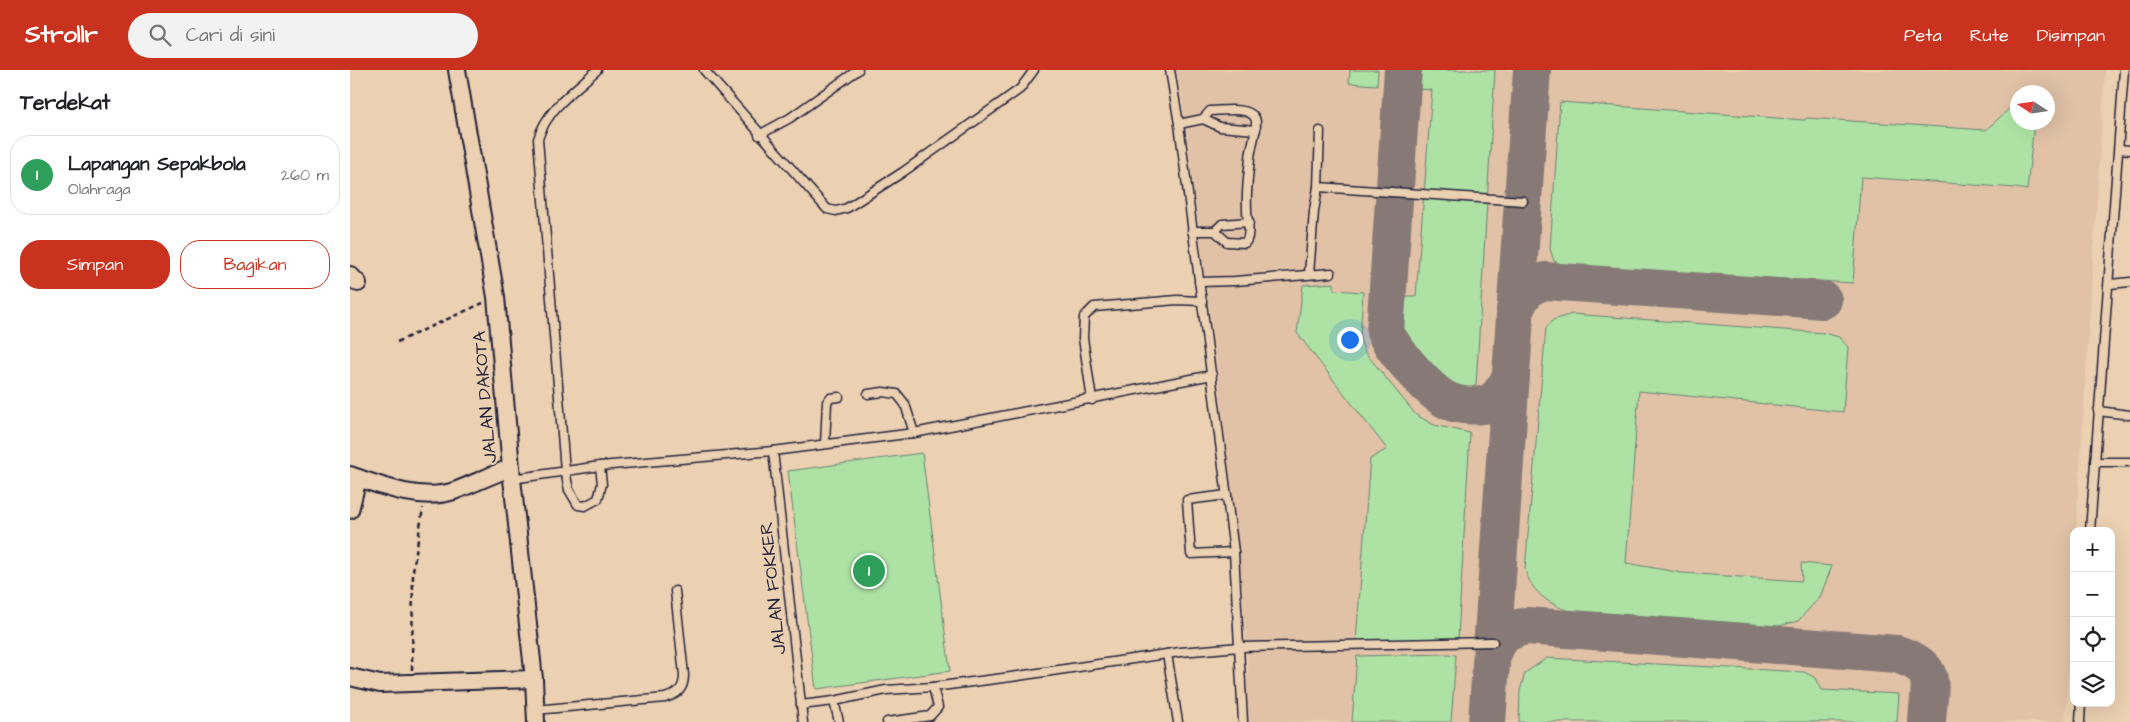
<!DOCTYPE html>
<html lang="id">
<head>
<meta charset="utf-8">
<style>
  :root { --surface:#fff; --page:#f2f2f2; --text:#202124; --muted:#757577; --line:#e0e0e0; --accent:#c8321e }
  body { margin:0; font-family:"Architects Daughter",sans-serif; background:var(--page); color:var(--text) }
  .controls { position:absolute; right:15px; bottom:15px; display:grid; overflow:hidden; border-radius:10px; box-shadow:0 5px 20px #0002 }
  .controls button { width:45px; height:45px; display:grid; place-items:center; padding:0; border:0; border-bottom:1px solid var(--line); background:var(--surface); color:var(--text); font:25px sans-serif }
  .compass { position:absolute; left:1660px; top:15px; width:45px; height:45px; border-radius:50%; background:var(--surface); box-shadow:0 5px 20px #0002; rotate:282deg }
  .you { position:absolute; left:999px; top:269px; width:18px; height:18px; margin:-12px; border:4px solid #fff; border-radius:50%; background:#1a73e8; box-shadow:0 0 0 8px #1a73e833 }
  .badge { display:grid; place-items:center; width:32px; height:32px; border-radius:50%; background:var(--accent); color:#fff; font-size:16px; font-weight:700 }
  .pin { position:absolute; translate:-50% -50%; border:2px solid #fff; box-shadow:0 1px 5px #0006 }
  .list { margin:0; padding:0; list-style:none }
  h2 { display:flex; justify-content:space-between; align-items:center; height:65px; margin:0; padding:0 20px; font-size:21px }
  h2 small { font-size:16px; font-weight:400; color:var(--muted) }
  .list li { display:grid; grid-template-columns:32px 1fr auto; gap:15px; align-items:center; box-sizing:border-box; height:80px; margin:0 10px 10px; padding:0 10px; border:1px solid var(--line); border-radius:20px }
  .list b { display:block; font-size:19px; white-space:nowrap }
  .list p { margin:0; font-size:16px; white-space:nowrap; color:var(--muted) }
  .list em { font-size:16px; font-style:normal; color:var(--muted) }
  .actions { display:flex; gap:10px; padding:15px 20px }
  .actions a { flex:1; padding:11px 0; border:1px solid var(--accent); border-radius:20px; text-align:center; font-size:18px; color:var(--accent) }
  .actions .main { background:var(--accent); color:#fff }
  .icon { flex:none; width:28px; height:28px; fill:none; stroke:currentColor; stroke-width:2; stroke-linecap:round; stroke-linejoin:round }
  .map { position:relative; flex:none; width:1780px; height:652px; overflow:hidden }
  header { display:flex; align-items:center; gap:30px; box-sizing:border-box; height:70px; padding:0 25px; background:var(--accent); color:#fff }
  header strong { font-size:24px }
  nav { display:flex; gap:28px; margin-inline-start:auto; font-size:18px }
  .search { width:350px; height:45px; background:var(--page); display:flex; align-items:center; gap:12px; box-sizing:border-box; padding:0 18px; border-radius:28px; color:var(--muted); font-size:19px }
  main { display:flex }
  aside { flex:1; background:var(--surface) }
  .map>svg:first-child { display:block }
  .built { fill:#e1c2a7; fill-rule:evenodd }
  .green { fill:#aee2a4; stroke:#688270 }
  .lines { fill:none; stroke-linecap:round; stroke-linejoin:round }
  .taxiway { stroke:#867976; stroke-width:38 }
  .lane-casing { stroke:#22223b; stroke-width:11 }
  .street-casing { stroke:#22223b; stroke-width:20 }
  .path { stroke:#22223b; stroke-width:2.5; stroke-dasharray:5 4; stroke-linecap:butt }
  .lane { stroke:#ebd0b2; stroke-width:8 }
  .street { stroke:#ebd0b2; stroke-width:16 }
  .labels { text-anchor:middle; dominant-baseline:central; stroke-width:4.5; stroke-linejoin:round; paint-order:stroke }
  .street-label { font-size:18px; fill:#22223b; stroke:#ebd0b2 }
</style>
</head>
<body>
<header>
<strong>Strollr</strong>
<div class="search"><svg class="icon" aria-label="search" viewBox="0 0 24 24"><circle cx="10" cy="10" r="6"/><path d="M15 15l6 6"/></svg>Cari di sini</div>
<nav><a>Peta</a><a>Rute</a><a>Disimpan</a></nav>
</header>
<main>
<aside>
<h2>Terdekat<small></small></h2>
<ul class="list">
<li><span class="badge" style="background:#2e9e5b">1</span><div><b>Lapangan Sepakbola</b><p>Olahraga</p></div><em>260 m</em></li>
</ul>
<div class="actions"><a class="main">Simpan</a><a>Bagikan</a></div>
</aside>
<div class="map">
<svg width="1780" height="652" viewBox="0 0 1780 652">
  <rect width="100%" height="100%" fill="#ebd0b2"/>
  <filter id="ink" filterUnits="userSpaceOnUse"><feTurbulence type="fractalNoise" baseFrequency=".02" numOctaves="2"/><feDisplacementMap in="SourceGraphic" scale="10" xChannelSelector="R" yChannelSelector="G"/><feConvolveMatrix kernelMatrix="1 2 1 2 8 2 1 2 1" color-interpolation-filters="sRGB"/></filter>
  <g filter="url(#ink)">
    <path class="built" d="M825 0H1755L1726 461H1724V505L1715 652H898L897 579 874 353 831 19ZM1668 22H1698V52H1668Z"/>
    <g class="green">
      <path d="M1000 0H1028L1027 15 999 13Z"/>
      <path d="M1070 0H1145L1126 315 1117 320C1090 311 1070 289 1051 270L1056 226H1066L1082 20 1068 19Z"/>
      <path d="M1667 20 1688 21 1668 22V52L1684 53 1677 120 1666 118 1511 107 1503 213 1216 196 1204 191 1200 179 1210 32 1454 50 1457 48 1636 60 1659 39Z"/>
      <path d="M984 213V220L1013 222 1010 268 1014 281 1066 345 1084 355 1120 363 1108 568 1006 571 1020 389 1037 379 947 263 953 215Z"/>
      <path d="M1222 244 1474 263 1489 267 1498 277 1493 342 1289 321 1276 493 1332 503 1452 511 1451 493 1482 496 1470 527 1448 551 1429 556 1216 540C1196 532 1181 521 1175 499L1196 258 1203 250Z"/>
      <path d="M572 383 600 601 466 619 438 401Z"/>
      <path d="M1099 584 1106 585 1101 652H1002L1007 586Z"/>
      <path d="M1197 588 1454 602 1466 608 1472 620 1549 624 1547 652H1169L1170 621 1175 603Z"/>
    </g>
    <g class="lines">
      <g class="taxiway">
        <path d="M1053 0 1035 262C1044 281 1081 325 1101 332 1111 336 1129 337 1139 333 1150 328 1155 317 1161 307"/>
        <path d="M1165 240C1171 225 1179 215 1195 211L1473 230"/>
        <path d="M1142 586C1149 566 1156 560 1177 556L1547 584C1590 599 1579 613 1577 652"/>
        <path d="M1137 652 1182 0"/>
      </g>
      <g class="lane-casing">
        <g id="lane">
          <path d="M247 0C224 21 197 39 188 69L215 401 219 420 228 435 235 436 248 429 252 414 250 396"/>
          <path d="M354 0 477 139 486 141 497 138 553 102 670 19 684 0"/>
          <path d="M820 0 829 54 884 482 893 652"/>
          <path d="M853 49 870 57 906 60"/>
          <path d="M829 54 853 49 860 41C871 41 899 36 905 48 909 55 900 79 900 89 898 106 896 123 897 140 897 150 901 160 897 170L895 173 877 172 865 161H842"/>
          <path d="M409 65 440 48 508 0"/>
          <path d="M1769 79 1780 80"/>
          <path d="M968 117 1173 131"/>
          <path d="M865 161 872 154 899 152"/>
          <path d="M959 204 964 141 968 117 970 61"/>
          <path d="M849 212 885 211 981 203"/>
          <path d="M1760 214 1780 212"/>
          <path d="M518 324 533 322 547 324 555 334 564 363"/>
          <path d="M742 330 733 268 734 247 744 237 827 230 852 231"/>
          <path d="M1748 341 1780 345"/>
          <path d="M475 374 477 332 480 328 489 327"/>
          <path d="M423 381 453 652"/>
          <path d="M1745 392H1780"/>
          <path d="M162 409 250 396 423 381 564 363 862 305"/>
          <path d="M877 425 837 430 841 484 884 482"/>
          <path d="M1740 461 1774 0"/>
          <path d="M817 584 828 652"/>
          <path d="M484 631 489 652"/>
          <path d="M451 635 484 631 536 620 583 617 661 607 830 582 890 577 1143 572"/>
          <path d="M185 640 315 628C328 624 334 619 334 605L325 521"/>
          <path d="M537 652 580 646 588 637 583 617"/>
          <path d="M1730 652 1731 633"/>
        </g>
      </g>
      <g class="street-casing">
        <g id="street">
          <path d="M107 0 146 227 162 409 184 609 186 652"/>
          <path d="M0 205 8 213"/>
          <path d="M0 405C31 416 71 432 104 421 124 414 142 404 161 398"/>
          <path d="M0 440 8 408"/>
          <path d="M0 607 30 614 184 609"/>
        </g>
      </g>
      <g class="path">
        <path d="M47 272 133 233"/>
        <path d="M62 600 63 501 73 438"/>
      </g>
      <use href="#lane" class="lane"/>
      <use href="#street" class="street"/>
    </g>
  </g>
  <g class="labels">
    <g class="street-label">
      <text transform="translate(135 327) rotate(-95)">JALAN DAKOTA</text>
      <text transform="translate(423 518) rotate(-96)">JALAN FOKKER</text>
    </g>
  </g>
</svg>
<div class="controls">
<button>+</button>
<button>−</button>
<button><svg class="icon" aria-label="locate" viewBox="0 0 24 24"><circle cx="12" cy="12" r="6"/><path d="M12 2v4M12 18v4M2 12h4M18 12h4"/></svg></button>
<button><svg class="icon" aria-label="layers" viewBox="0 0 24 24"><path d="M12 4l9 5-9 5-9-5zM3 14l9 5 9-5"/></svg></button>
</div>
<svg class="compass" viewBox="-18 -18 36 36"><path d="M0-13l5 13h-10z" fill="#e53935"/><path d="M0 13l5-13h-10z" fill="#757577"/></svg>
<div class="you"></div>
<div class="pin badge" style="left:519px;top:501px;background:#2e9e5b">1</div>
</div>
</main>
</body>
</html>
